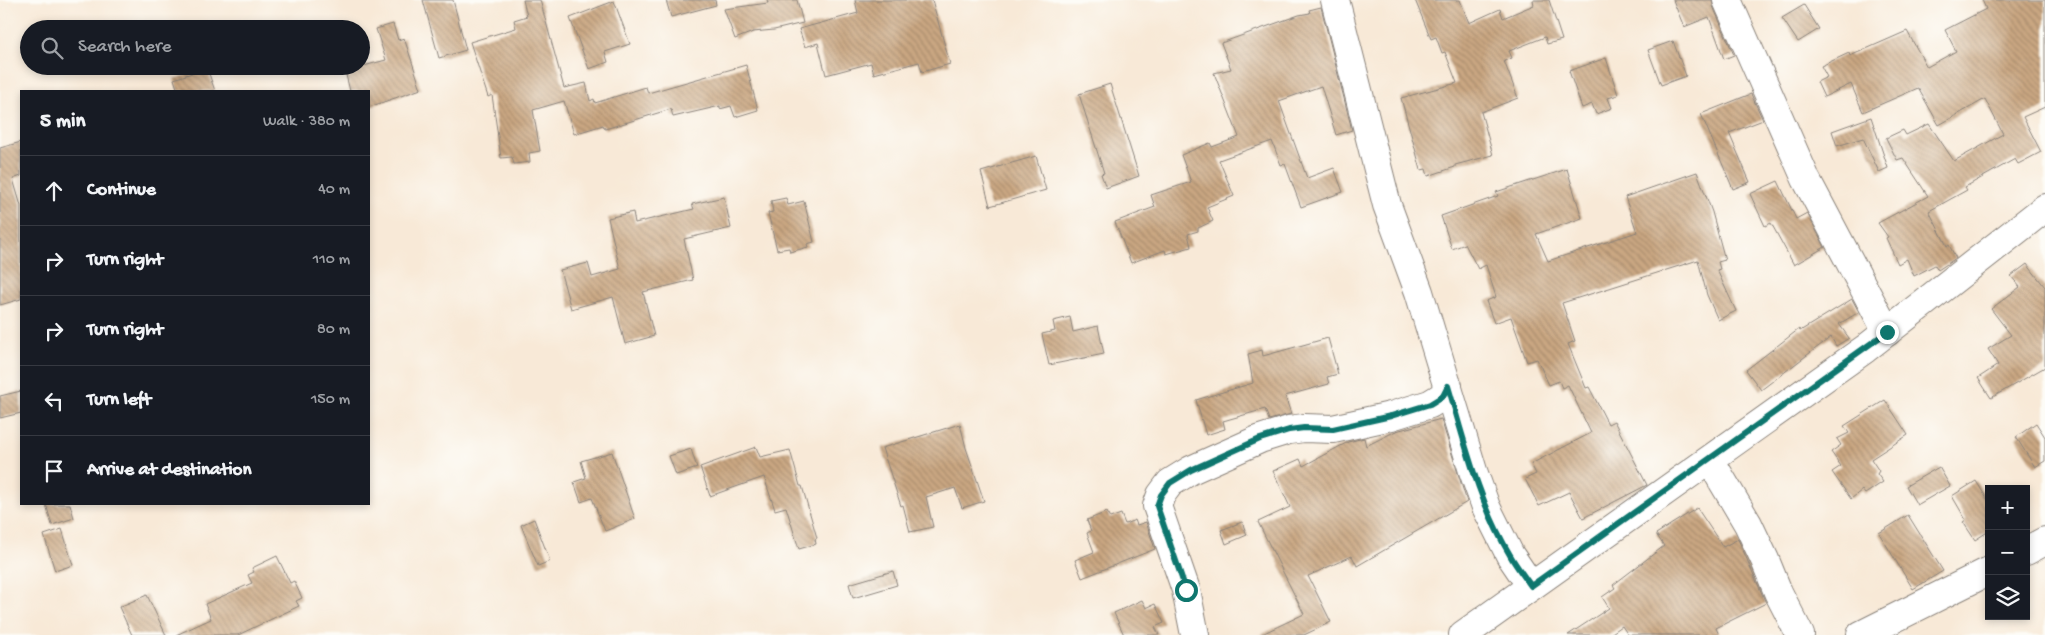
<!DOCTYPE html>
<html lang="en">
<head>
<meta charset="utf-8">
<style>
  :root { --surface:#171b24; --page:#242831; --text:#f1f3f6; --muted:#9ea1a6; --line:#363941 }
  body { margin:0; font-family:"Gochi Hand",sans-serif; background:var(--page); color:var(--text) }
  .controls { position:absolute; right:15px; bottom:15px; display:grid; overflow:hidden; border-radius:0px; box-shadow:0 2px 8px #0003 }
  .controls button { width:45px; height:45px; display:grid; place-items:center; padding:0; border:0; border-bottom:1px solid var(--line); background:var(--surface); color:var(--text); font:25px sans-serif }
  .stop { position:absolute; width:15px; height:15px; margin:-11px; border:4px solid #0f766e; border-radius:50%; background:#fff }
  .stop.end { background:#0f766e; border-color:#fff; box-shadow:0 1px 5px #0008 }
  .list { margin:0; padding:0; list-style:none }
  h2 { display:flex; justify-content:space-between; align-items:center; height:65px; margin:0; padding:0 20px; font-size:21px }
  h2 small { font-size:16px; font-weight:400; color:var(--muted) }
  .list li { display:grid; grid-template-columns:32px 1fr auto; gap:15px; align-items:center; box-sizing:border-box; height:70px; padding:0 20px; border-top:1px solid var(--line) }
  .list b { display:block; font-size:19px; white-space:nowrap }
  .list em { font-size:16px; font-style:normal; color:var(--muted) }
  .icon { flex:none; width:28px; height:28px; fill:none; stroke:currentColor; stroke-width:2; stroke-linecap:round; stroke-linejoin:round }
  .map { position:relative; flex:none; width:2045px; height:635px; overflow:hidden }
  .search { position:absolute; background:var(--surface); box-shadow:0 2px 8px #0003; left:20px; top:20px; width:350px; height:55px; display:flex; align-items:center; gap:12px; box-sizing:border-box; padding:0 18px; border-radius:28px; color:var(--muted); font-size:19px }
  .panel { position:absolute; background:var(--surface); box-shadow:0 2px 8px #0003; left:20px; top:90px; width:350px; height:415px; border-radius:0px }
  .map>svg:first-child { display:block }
  .building { fill:url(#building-back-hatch) }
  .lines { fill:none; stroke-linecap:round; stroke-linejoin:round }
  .minor-casing { stroke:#8a827a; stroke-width:30 }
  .minor { stroke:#fff; stroke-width:28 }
  .route { stroke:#0f766e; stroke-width:6 }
</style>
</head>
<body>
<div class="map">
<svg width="2045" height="635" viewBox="0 0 2045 635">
  <defs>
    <pattern id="building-back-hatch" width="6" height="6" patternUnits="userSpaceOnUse" patternTransform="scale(1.25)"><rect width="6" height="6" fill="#caa782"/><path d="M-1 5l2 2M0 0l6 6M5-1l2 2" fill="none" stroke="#a3876a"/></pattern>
  </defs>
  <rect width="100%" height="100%" fill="#fdfcf7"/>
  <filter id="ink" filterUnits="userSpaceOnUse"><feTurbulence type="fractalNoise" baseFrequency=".02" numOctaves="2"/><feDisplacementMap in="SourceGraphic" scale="10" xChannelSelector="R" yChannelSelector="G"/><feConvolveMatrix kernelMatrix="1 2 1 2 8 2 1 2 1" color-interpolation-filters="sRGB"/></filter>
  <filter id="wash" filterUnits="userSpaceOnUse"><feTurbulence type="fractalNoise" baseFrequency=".0096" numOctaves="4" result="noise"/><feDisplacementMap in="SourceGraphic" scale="20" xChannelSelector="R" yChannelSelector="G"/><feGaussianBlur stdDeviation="1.12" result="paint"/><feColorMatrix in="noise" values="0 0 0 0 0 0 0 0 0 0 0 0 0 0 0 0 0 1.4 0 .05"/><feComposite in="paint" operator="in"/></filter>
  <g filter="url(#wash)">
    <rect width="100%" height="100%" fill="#f8e9d7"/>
    <g id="blocks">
      <g class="building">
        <path d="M423 0H453L466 50 439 58Z"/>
        <path d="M523 0H540L564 88 586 83 590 101 594 99 595 103 646 87 648 93 746 65 758 110 735 117 731 106 720 109V106L673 117 671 109 605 129 603 125 574 134 564 101 533 110 540 151 529 153 530 162 514 164 512 157 501 158 492 95 488 97 470 42 516 28 514 20 527 16Z"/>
        <path d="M666 0H715L716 5 671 17Z"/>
        <path d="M767 0H797L803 23 774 30 753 32 735 39 724 9 768 3Z"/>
        <path d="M855 0H932L950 64 922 72 919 62 874 74 871 63 826 75 818 43 805 47 799 29 858 13Z"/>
        <path d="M1415 0H1460L1469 23 1500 9 1503 18 1534 5 1533 0H1549L1562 40 1547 44 1545 37 1509 51 1512 58 1504 61 1518 98 1481 112 1493 155 1455 165V167L1428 176 1426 169 1421 170 1401 98 1457 83 1445 52 1442 53 1436 37 1431 39Z"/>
        <path d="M1673 0H1712L1713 6 1734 55 1724 59 1709 17 1684 27Z"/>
        <path d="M1982 0H2045V107L2023 117 2041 152 2018 164 2015 159 1965 187 1967 190 1929 211 1947 246 1949 245 1956 258 1938 270 1935 265 1914 276 1907 259 1898 264 1886 238 1888 237 1878 223 1928 196 1903 158 1897 160 1886 138 1903 130 1906 135 1929 124 1954 161 2003 134 2001 130 1985 99 1939 125 1918 88 1863 112 1851 84 1824 97 1817 82 1827 77 1821 66 1849 53 1850 56 1907 31 1927 67 1956 51 1945 30 1986 9Z"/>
        <path d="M614 1 630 44 605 52 608 62 589 69 570 18Z"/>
        <path d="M1804 5 1819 29 1798 42 1782 18Z"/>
        <path d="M1321 7 1352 130 1336 135 1321 86 1279 101 1307 178 1334 168 1343 192 1301 207 1285 164 1281 165 1272 141 1219 160 1234 196 1207 207 1213 221 1198 228V231L1188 234 1191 247 1166 254 1165 250 1131 263 1115 222 1155 207 1151 195 1191 182 1181 155 1210 143 1212 147 1239 137 1214 73 1231 69 1221 43 1299 15 1310 13 1309 10Z"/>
        <path d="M393 24 398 40 404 38 421 89 369 107V91H350L345 71 386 60 376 29Z"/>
        <path d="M1673 41 1686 76 1661 85 1648 50Z"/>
        <path d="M1606 58 1618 95 1608 98 1612 108 1596 114 1592 104 1582 108 1569 71Z"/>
        <path d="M207 68 215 91H178L174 79Z"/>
        <path d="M1110 84 1139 176 1106 188 1101 174 1104 173 1079 94Z"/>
        <path d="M1751 94 1763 120 1729 133 1750 182 1733 189 1701 114Z"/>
        <path d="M1871 117 1888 168 1879 172 1863 138 1837 146 1832 131Z"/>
        <path d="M21 142V176L13 179 21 206V299L0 305V148Z"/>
        <path d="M1036 156 1046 190 990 206 981 172Z"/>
        <path d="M1567 169 1582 218 1536 234 1548 261 1637 232 1625 197 1697 172 1712 212 1725 260 1718 262 1720 269 1717 270 1736 311 1718 320 1707 295 1698 260 1562 303 1575 341 1568 344 1586 388 1589 387 1608 424 1614 421 1647 485 1583 518 1569 492 1539 506 1525 479 1536 474 1531 464 1591 433 1568 385 1562 388 1559 381 1549 385 1537 359 1527 362 1511 317 1494 323 1486 301 1496 297 1486 265 1478 269 1465 244 1452 249 1441 216 1498 196 1496 192Z"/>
        <path d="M1778 181 1796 219 1807 213 1825 247 1794 265 1771 223 1765 226 1750 194Z"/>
        <path d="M724 197 731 228 684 239 693 280 643 292 654 336 625 344 613 297 571 309 560 270 588 263 592 277 620 269 608 218 633 212 635 223 694 209 692 204Z"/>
        <path d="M786 198 788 205 804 201 814 242 807 244 808 247 790 252 789 248 777 250 768 213 773 212 771 201Z"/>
        <path d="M2027 264 2045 287V367L1991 398 1978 378 1998 365 1988 349 2011 335 1991 309 2020 287 2011 276Z"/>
        <path d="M1852 299 1859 312 1839 324 1849 338 1836 346 1831 337 1761 390 1746 370 1799 329 1800 331Z"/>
        <path d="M1070 317 1073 332 1098 326 1104 354 1049 365 1042 334 1055 331 1053 321Z"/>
        <path d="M1328 338 1338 374 1327 377 1329 384 1285 396 1291 414 1269 420 1265 409 1223 421 1225 429 1206 435 1196 400 1253 383 1248 354 1262 350 1263 356Z"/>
        <path d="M21 391V413L0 418V396Z"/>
        <path d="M1885 400 1908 435 1871 459 1879 471 1877 474 1883 482 1865 494 1862 490 1851 499 1832 472 1841 466 1831 452 1841 445 1837 439 1849 433 1844 426Z"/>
        <path d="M1441 419 1467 502 1357 566 1352 556 1308 576 1331 622 1304 635H1260L1304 614 1258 522 1290 507 1273 471 1300 459 1303 466 1348 442 1364 438 1366 446 1396 431Z"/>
        <path d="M2036 423 2045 437V461L2035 467 2016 437Z"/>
        <path d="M960 424 966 448 984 501 962 508 955 488 926 497 933 527 910 532 903 505 901 506 882 448Z"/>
        <path d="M756 447 760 457 790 450 800 486H802L817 538 815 539 816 544 799 549 786 507 775 510 764 477 710 496 700 467Z"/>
        <path d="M691 449 697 468 676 475 669 456Z"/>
        <path d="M612 452 635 519 605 531 592 498 581 502 574 482 586 478 581 461Z"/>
        <path d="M1939 467 1950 486 1917 505 1906 486Z"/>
        <path d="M1976 481 1989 502V531L1975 540 1963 522 1966 520 1952 496Z"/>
        <path d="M46 504H70L74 518 52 525Z"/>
        <path d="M1697 508 1723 547 1738 539 1766 603 1716 628 1719 635H1628L1622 626 1609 635H1568L1609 608 1602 597 1615 588 1613 585 1664 546 1656 534Z"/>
        <path d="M1107 512 1110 518 1121 514 1125 524 1135 520 1137 525 1146 522 1155 549 1082 578 1075 560 1094 552 1087 533 1091 531 1087 520Z"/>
        <path d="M1908 515 1943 571 1913 589 1879 533Z"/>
        <path d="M534 519 550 561 538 566 521 525Z"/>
        <path d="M1242 522 1247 535 1226 544 1221 530Z"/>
        <path d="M62 529 73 565 55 571 44 535Z"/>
        <path d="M277 556 290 583 294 581 302 598 296 601 299 606 238 635H176L211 619 205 604 252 583 248 575 254 572 252 568Z"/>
        <path d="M893 571 897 585 853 598 849 584Z"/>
        <path d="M147 595 166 635H132L119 607Z"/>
        <path d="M1142 600 1146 608 1155 604 1164 623 1155 627 1159 635H1124L1114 613Z"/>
      </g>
    </g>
  </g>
  <g filter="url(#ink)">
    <use href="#blocks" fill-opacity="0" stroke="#8a827a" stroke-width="1"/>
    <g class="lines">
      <g class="minor-casing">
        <g id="minor">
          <path d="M1335 0 1387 205 1419 292 1473 471 1486 507 1510 555 1531 586"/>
          <path d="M1727 0 1806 179 1887 332"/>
          <path d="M1710 460 1748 524 1765 560 1778 592 1800 635"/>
          <path d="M2026 551 2045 541"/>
          <path d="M1195 635 1186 590 1157 506 1161 495 1170 483 1191 470 1260 439 1289 430 1304 428 1333 429 1391 416 1430 404 1443 396 1448 386"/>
          <path d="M1463 635 1865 349 2045 208"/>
          <path d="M1861 635 1989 571"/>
        </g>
      </g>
      <use href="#minor" class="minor"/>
    </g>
  </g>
  <g class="lines" filter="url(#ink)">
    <path class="route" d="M1186 590 1157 506 1161 495 1170 483 1191 470 1260 439 1289 430 1304 428 1333 429 1391 416 1430 404 1443 396 1448 386C1465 443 1479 503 1510 555 1516 566 1524 576 1531 586L1887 332"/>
  </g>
</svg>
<div class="controls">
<button>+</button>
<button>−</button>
<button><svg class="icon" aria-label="layers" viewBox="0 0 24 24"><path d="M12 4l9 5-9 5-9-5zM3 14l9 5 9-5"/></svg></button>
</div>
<div class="stop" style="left:1186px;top:590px"></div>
<div class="stop end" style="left:1887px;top:332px"></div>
<div class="search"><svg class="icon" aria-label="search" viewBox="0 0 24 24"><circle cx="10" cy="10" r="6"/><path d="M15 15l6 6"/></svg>Search here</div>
<section class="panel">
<h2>5 min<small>Walk · 380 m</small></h2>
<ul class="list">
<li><svg class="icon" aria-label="ahead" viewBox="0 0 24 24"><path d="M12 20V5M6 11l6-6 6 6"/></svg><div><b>Continue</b></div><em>40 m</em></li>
<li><svg class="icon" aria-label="right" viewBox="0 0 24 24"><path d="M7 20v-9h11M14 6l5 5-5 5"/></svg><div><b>Turn right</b></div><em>110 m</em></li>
<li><svg class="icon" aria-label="right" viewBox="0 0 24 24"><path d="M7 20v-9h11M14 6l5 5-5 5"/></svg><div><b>Turn right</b></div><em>80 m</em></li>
<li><svg class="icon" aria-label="left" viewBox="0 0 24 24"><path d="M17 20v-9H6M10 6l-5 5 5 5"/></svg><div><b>Turn left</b></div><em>150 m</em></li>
<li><svg class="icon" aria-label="arrive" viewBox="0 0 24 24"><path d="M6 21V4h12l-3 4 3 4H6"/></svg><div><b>Arrive at destination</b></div></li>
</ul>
</section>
</div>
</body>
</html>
